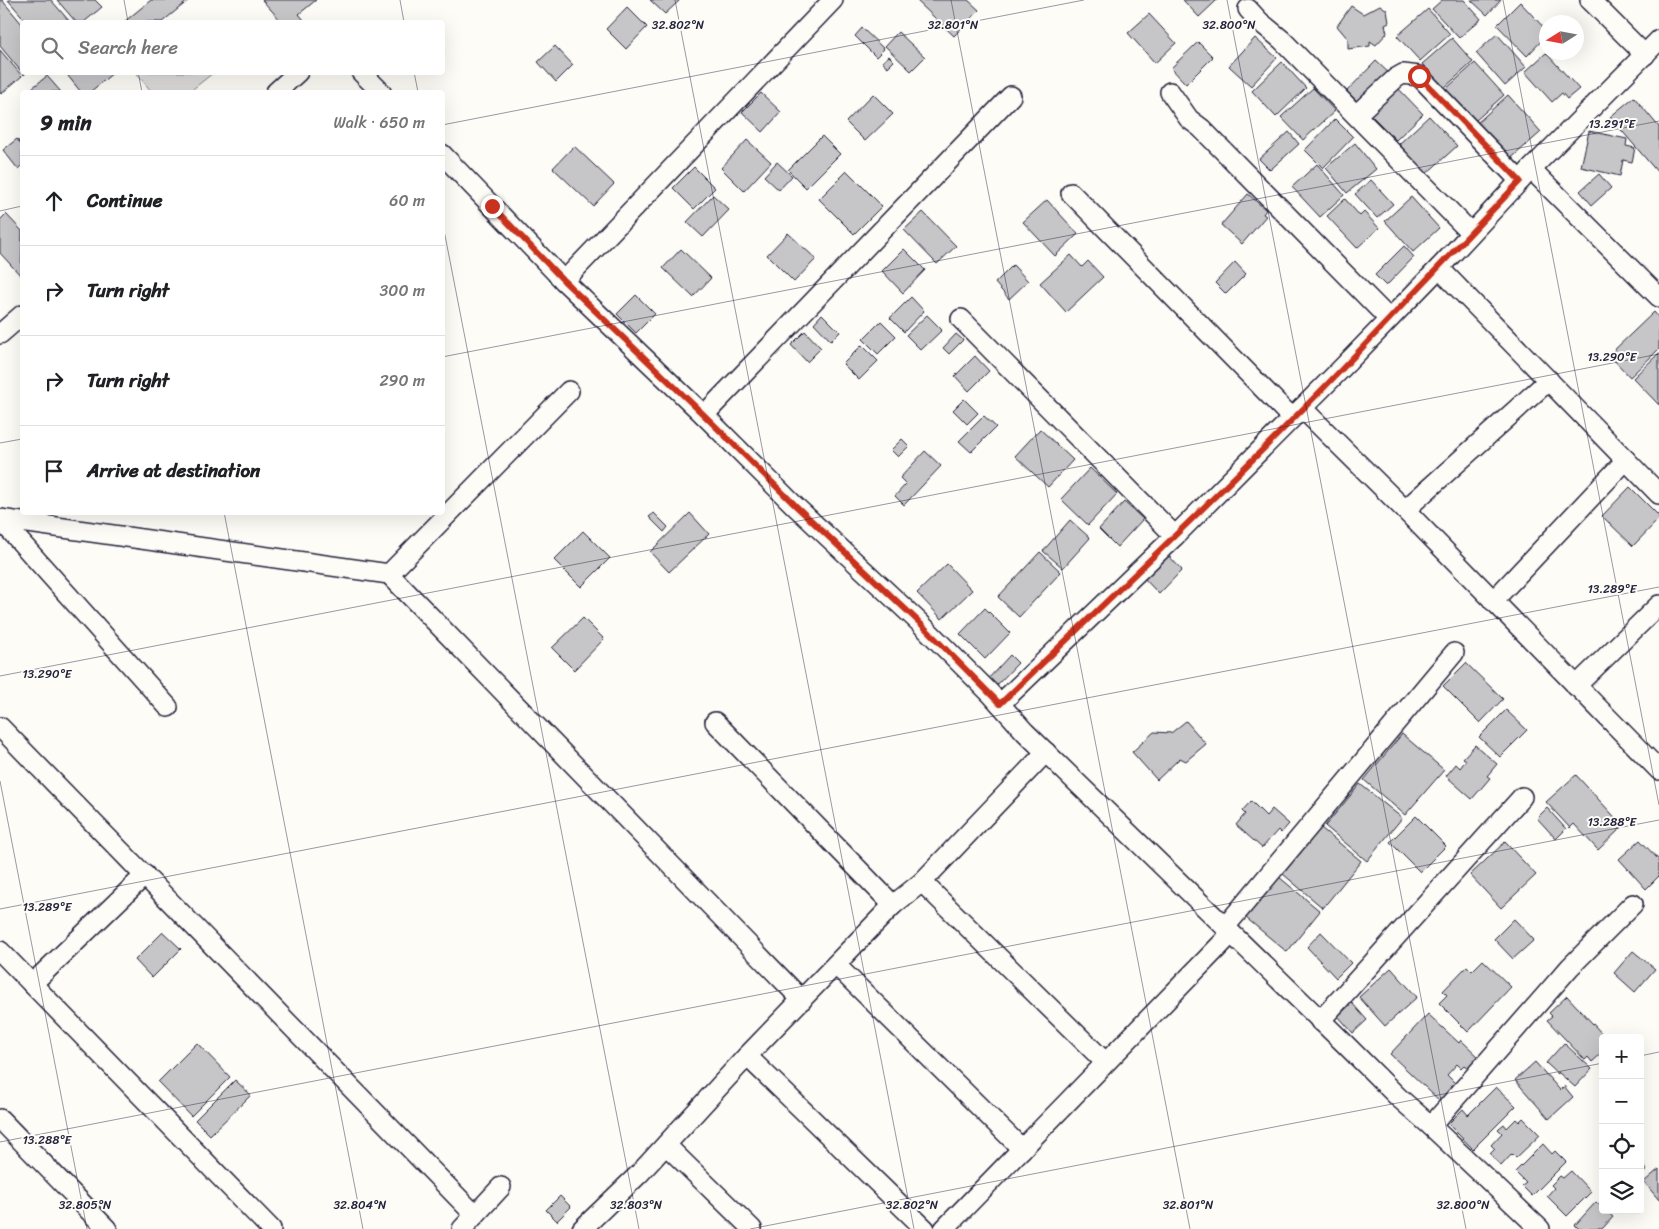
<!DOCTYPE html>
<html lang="en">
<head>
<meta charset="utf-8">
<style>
  :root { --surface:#fff; --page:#f2f2f2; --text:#202124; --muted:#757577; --line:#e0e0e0 }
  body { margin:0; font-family:Sriracha,sans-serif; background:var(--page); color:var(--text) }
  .controls { position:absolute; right:15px; bottom:15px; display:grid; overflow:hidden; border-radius:5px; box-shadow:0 5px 20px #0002 }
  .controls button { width:45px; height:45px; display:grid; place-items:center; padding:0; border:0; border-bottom:1px solid var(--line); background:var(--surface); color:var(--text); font:25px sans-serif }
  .compass { position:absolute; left:1539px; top:15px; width:45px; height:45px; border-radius:50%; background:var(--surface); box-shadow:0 5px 20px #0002; rotate:259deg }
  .stop { position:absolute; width:15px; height:15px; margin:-11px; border:4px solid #c8321e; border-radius:50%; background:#fff }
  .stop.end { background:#c8321e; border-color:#fff; box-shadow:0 1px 5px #0008 }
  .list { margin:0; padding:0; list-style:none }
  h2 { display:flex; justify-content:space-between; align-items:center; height:65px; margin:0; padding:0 20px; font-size:21px }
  h2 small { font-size:16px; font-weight:400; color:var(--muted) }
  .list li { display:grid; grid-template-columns:32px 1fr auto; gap:15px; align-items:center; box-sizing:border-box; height:90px; padding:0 20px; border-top:1px solid var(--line) }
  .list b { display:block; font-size:19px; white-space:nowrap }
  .list em { font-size:16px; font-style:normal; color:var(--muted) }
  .icon { flex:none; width:28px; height:28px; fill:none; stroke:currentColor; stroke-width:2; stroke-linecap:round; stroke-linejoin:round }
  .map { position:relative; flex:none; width:1659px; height:1229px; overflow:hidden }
  .search { position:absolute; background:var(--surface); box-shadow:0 5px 20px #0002; left:20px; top:20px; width:425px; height:55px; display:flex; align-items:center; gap:12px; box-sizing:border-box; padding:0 18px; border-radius:5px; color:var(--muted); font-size:19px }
  .panel { position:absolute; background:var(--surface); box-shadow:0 5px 20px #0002; left:20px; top:90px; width:425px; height:425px; border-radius:5px }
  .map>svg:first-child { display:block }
  .green { fill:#dddcdb; stroke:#807f8b }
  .building { fill:#c6c6c8; stroke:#22223b }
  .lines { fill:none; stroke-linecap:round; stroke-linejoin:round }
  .minor-casing { stroke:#22223b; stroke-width:22 }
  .minor { stroke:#fdfcf7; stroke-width:19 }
  .route { stroke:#c8321e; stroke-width:6 }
  .ticks { fill:none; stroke:#22223b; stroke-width:1; stroke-opacity:0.45 }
  .ticks-label { font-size:12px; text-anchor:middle; fill:#22223b; stroke:#fdfcf7; stroke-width:4; stroke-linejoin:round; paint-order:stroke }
</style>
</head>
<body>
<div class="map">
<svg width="1659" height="1229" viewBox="0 0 1659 1229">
  <rect width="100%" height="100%" fill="#fdfcf7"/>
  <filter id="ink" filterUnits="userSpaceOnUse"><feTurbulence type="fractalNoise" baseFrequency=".02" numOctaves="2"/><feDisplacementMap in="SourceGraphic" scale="10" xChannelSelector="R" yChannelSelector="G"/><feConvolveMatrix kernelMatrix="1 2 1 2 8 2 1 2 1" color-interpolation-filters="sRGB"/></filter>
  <g filter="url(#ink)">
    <path class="green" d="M139 72H213V73L189 92H152L137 74Z"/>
    <g class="building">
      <path d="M0 0H2L22 24V72H27L24 75 0 46Z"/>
      <path d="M8 0H51L70 22H27Z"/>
      <path d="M57 0H95L102 7 84 22H76Z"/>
      <path d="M151 0H189L162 22H124Z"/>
      <path d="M262 0H316L299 14 304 20 301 22H282Z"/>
      <path d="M650 0H678L679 1 665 14Z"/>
      <path d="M916 0H968L979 10 954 36Z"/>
      <path d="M1183 0H1217L1199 17Z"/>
      <path d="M1442 0H1464L1481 19 1459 38 1432 9Z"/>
      <path d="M1471 0H1501L1487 15Z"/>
      <path d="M1520 2 1546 30V36L1527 56 1497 25Z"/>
      <path d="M1380 5 1387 10 1389 23 1385 25 1387 33 1376 45 1370 41V46L1348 49V39L1337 26 1351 6 1363 14Z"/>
      <path d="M627 7 647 27 626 49 606 29Z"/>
      <path d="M1428 9 1450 34 1420 61 1397 36Z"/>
      <path d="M1149 14 1176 43 1155 63 1128 33Z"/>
      <path d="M862 28 884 49 876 57 855 36Z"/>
      <path d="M898 32 925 57 911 71 885 46Z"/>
      <path d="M1497 34 1526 67 1505 86 1476 53Z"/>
      <path d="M1255 38 1277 58 1251 86 1229 66Z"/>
      <path d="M1452 38 1473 62 1444 88 1422 64Z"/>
      <path d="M1198 42 1213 57 1186 84 1171 68Z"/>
      <path d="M555 46 573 65 556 82 538 62Z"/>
      <path d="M0 50 22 76 1 94 0 93Z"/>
      <path d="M1546 53 1579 89 1567 99 1562 93 1552 102 1525 72Z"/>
      <path d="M889 56 894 61 888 67 882 62Z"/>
      <path d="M1376 61 1392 76 1362 106 1347 91Z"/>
      <path d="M1282 62 1306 88 1276 117 1252 91Z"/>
      <path d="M1475 63 1504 95 1475 121 1446 89Z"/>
      <path d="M72 72H114L90 92H81L68 76Z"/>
      <path d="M47 76 61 92H27Z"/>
      <path d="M1396 86 1423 114 1396 140 1369 113Z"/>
      <path d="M1313 88 1335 111 1303 140 1281 117Z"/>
      <path d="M761 93 781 112 763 132 742 112Z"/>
      <path d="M873 94 893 114 865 141 846 122Z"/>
      <path d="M1508 95 1541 132 1508 161 1476 124Z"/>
      <path d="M1634 97 1659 127V174L1610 117Z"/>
      <path d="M1429 116 1457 146 1426 174 1399 144Z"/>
      <path d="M1335 119 1353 137 1323 168 1305 150Z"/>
      <path d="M1589 131 1627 139 1626 146 1635 148 1632 162 1623 160 1620 176 1581 167Z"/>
      <path d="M1289 132 1299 144 1270 170 1259 159Z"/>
      <path d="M822 136 840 154 806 188 788 170Z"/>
      <path d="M17 139 22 146V165L18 169 3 150Z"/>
      <path d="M747 140 771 162 744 191 721 168Z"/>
      <path d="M1355 143 1376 169 1347 193 1326 168Z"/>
      <path d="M574 146 614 184 593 206 553 168Z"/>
      <path d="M777 162 792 176 779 190 764 176Z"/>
      <path d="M1317 164 1344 195 1320 217 1292 187Z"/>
      <path d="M694 167 715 188 694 209 673 188Z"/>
      <path d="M847 171 882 206 854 234 819 199Z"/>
      <path d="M1599 174 1611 188 1592 205 1580 191Z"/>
      <path d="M1371 180 1393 204 1377 218 1355 194Z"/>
      <path d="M1248 194 1266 210 1263 214 1266 216 1242 244 1221 225Z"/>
      <path d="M713 195 729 210 703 237 687 222Z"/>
      <path d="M1411 197 1439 228 1413 252 1385 221Z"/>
      <path d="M1345 199 1360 216 1364 212 1379 228 1357 248 1327 216Z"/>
      <path d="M1047 200 1078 234 1055 256 1023 222Z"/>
      <path d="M923 212 956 246 937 264 904 230Z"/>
      <path d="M6 214 22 231 21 276 0 253V220Z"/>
      <path d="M788 233 816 259 794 282 767 255Z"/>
      <path d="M1404 246 1414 257 1386 286 1375 275Z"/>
      <path d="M681 249 711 278 693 297 663 268Z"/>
      <path d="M904 249 925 270 903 293 882 271Z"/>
      <path d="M1071 255 1082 267 1088 261 1103 277 1066 312 1040 283Z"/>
      <path d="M1235 262 1246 274 1226 294 1215 283Z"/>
      <path d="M1013 265 1028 281 1009 299 995 283Z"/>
      <path d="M636 295 655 314 636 333 617 314Z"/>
      <path d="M911 297 924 311 904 332 890 318Z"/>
      <path d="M1654 312 1659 318V349L1630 377 1609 355Z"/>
      <path d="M822 314 840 332 831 341 814 323Z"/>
      <path d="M927 315 942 330 921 350 906 335Z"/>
      <path d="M881 321 896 336 878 354 863 339Z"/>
      <path d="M805 331 821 348 807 362 791 345Z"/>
      <path d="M956 334 963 340 949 354 943 348Z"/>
      <path d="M862 345 878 361 859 380 843 364Z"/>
      <path d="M1659 353V405L1633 378Z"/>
      <path d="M975 356 989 371 969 391 955 376Z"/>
      <path d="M964 399 978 413 967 424 953 410Z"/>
      <path d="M984 416 996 427 971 452 959 441Z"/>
      <path d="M1040 429 1073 460 1048 487 1015 456Z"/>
      <path d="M902 439 909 446 898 457 891 450Z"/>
      <path d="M925 451 941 466 904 505 895 496 906 484 900 478Z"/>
      <path d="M1090 468 1117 494 1088 525 1061 499Z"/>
      <path d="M1630 487 1659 516V519L1633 546 1602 516Z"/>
      <path d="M1124 502 1143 519 1117 547 1099 529Z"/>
      <path d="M654 513 668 527 664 532 649 517Z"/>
      <path d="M690 513 709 534 669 572 650 552Z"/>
      <path d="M1070 520 1090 538 1063 568 1043 551Z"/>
      <path d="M583 531 610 558 581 587 554 560Z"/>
      <path d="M1040 552 1061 572 1019 617 998 597Z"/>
      <path d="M1166 553 1182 570 1159 594 1142 576Z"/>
      <path d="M947 564 972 590 942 619 917 593Z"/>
      <path d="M985 608 1010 633 985 659 960 634Z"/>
      <path d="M583 618 604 639 574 670 552 648Z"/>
      <path d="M1010 655 1018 663 996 686 988 679Z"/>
      <path d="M1466 663 1503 699 1480 723 1443 686Z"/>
      <path d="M1506 710 1527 730 1500 757 1479 737Z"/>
      <path d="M1186 721 1206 744 1186 761 1180 758 1157 780 1132 752 1154 732 1171 733Z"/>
      <path d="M1402 734 1444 770 1405 815 1364 780Z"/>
      <path d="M1475 745 1497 764 1487 776 1490 778 1472 799 1446 776 1456 764 1460 768 1466 760 1463 758Z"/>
      <path d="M1576 775 1623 826 1598 850 1574 824 1570 828 1546 802Z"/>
      <path d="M1360 784 1402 818 1367 861 1325 826Z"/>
      <path d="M1251 801 1266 816 1272 809 1289 824 1281 833 1278 830 1262 848 1236 825 1245 814 1242 811Z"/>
      <path d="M1547 808 1566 829 1556 839 1537 818Z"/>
      <path d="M1416 816 1446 846 1420 872 1390 842Z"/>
      <path d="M1321 828 1361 861 1323 908 1283 874Z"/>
      <path d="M1640 840 1659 860V876L1646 889 1619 859Z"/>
      <path d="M1505 842 1536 875 1501 908 1470 875Z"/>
      <path d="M1279 877 1320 911 1287 952 1245 917Z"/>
      <path d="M1514 919 1534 940 1513 959 1494 939Z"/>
      <path d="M163 932 181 949 152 978 135 960Z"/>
      <path d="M1321 932 1351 963 1336 978 1307 947Z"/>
      <path d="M1633 951 1655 969 1635 992 1614 973Z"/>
      <path d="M1483 960 1511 987 1468 1032 1439 1003 1447 995 1443 991 1467 966 1472 971Z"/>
      <path d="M1391 968 1417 997 1385 1026 1359 997Z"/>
      <path d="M1567 996 1606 1038H1603V1052L1592 1062 1588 1057 1585 1060 1547 1020 1552 1016 1549 1013Z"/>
      <path d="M1352 1003 1367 1020 1353 1033 1338 1016Z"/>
      <path d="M1428 1014 1459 1043 1461 1040 1482 1060 1470 1070 1464 1065 1461 1068 1457 1064 1447 1075 1459 1087 1443 1104 1390 1054Z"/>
      <path d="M197 1043 230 1077 191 1116 158 1082Z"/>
      <path d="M1564 1043 1592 1069 1575 1087 1558 1072V1074L1546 1063Z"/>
      <path d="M1535 1062 1560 1090 1564 1086 1573 1097 1549 1119 1515 1080Z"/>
      <path d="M235 1080 251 1095 210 1135 195 1120Z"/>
      <path d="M1496 1087 1516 1106 1473 1149 1448 1124 1463 1109 1468 1115Z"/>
      <path d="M1523 1118 1540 1135 1516 1158 1512 1154 1501 1166 1490 1154 1495 1149 1491 1145 1502 1133 1498 1129 1504 1124 1507 1128 1516 1119 1519 1122Z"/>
      <path d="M1543 1144 1552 1154 1555 1151 1566 1162 1532 1196 1522 1186 1526 1183 1515 1172Z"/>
      <path d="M1640 1162 1647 1170 1640 1175Z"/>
      <path d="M1659 1169V1200L1644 1182Z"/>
      <path d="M1571 1171 1591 1192 1567 1216 1547 1196 1554 1188 1551 1185 1560 1176 1563 1178Z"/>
      <path d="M560 1196 571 1207 557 1221 546 1210Z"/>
      <path d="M1596 1202 1603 1208V1210H1605L1613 1217 1602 1229H1579L1575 1225Z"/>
    </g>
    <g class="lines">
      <g class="minor-casing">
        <g id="minor">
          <path d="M1590 0 1645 55"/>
          <path d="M1248 9 1259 21 1282 40 1471 233"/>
          <path d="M361 72 381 92"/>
          <path d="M276 92 298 72"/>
          <path d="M1170 92 1189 119 1201 128 1389 319"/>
          <path d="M1356 115 1396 78 1403 74 1419 76 1520 181"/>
          <path d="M442 154 564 281 704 415 795 506 919 622 990 693 1025 732 1345 1044 1398 1097 1431 1126 1540 1229"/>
          <path d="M1531 169 1659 297"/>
          <path d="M1071 193 1292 418"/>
          <path d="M1439 268 1659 494"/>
          <path d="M564 281 833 0"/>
          <path d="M961 319 1175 536"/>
          <path d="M0 334 22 315"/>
          <path d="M1549 380 1405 510 1659 770"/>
          <path d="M1302 408 1405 510"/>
          <path d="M704 415 1011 96"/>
          <path d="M0 519 389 574 802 1000"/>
          <path d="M0 519 168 707"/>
          <path d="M389 574 569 391"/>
          <path d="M1493 601 1626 460"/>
          <path d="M1576 686 1659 605"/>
          <path d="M1000 704 1175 536 1342 368 1439 268 1531 169 1659 40"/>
          <path d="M715 722 893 905"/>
          <path d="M0 727 475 1215"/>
          <path d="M922 882 1105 1062"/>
          <path d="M1225 927 1454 653"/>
          <path d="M0 951 271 1229"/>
          <path d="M836 965 1022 1149"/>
          <path d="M32 984 145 875"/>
          <path d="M1320 1021 1522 797"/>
          <path d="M747 1056 925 1229"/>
          <path d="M0 1119 107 1229"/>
          <path d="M1431 1126 1570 967 1633 904"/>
          <path d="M666 1145 752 1229"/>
          <path d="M462 1229 501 1187"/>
          <path d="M582 1229 639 1174 747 1056 893 905 922 882 1046 752"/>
          <path d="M944 1229 1231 934"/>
        </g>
      </g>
      <use href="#minor" class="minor"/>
    </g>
  </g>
  <g class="lines" filter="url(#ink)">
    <path class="route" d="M492 206 564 281 704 415 796 506 919 622 1000 704C1115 593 1232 483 1343 368 1402 306 1461 243 1520 181L1419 76"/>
  </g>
  <path class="ticks" d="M124 0 128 22M400 0 404 22M675 0 914 1229M951 0 1190 1229M1227 0 1466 1229M1503 0 1659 805M138 72 142 92M414 72 418 92M442 125 1084 0M0 211 22 206M442 220 639 1229M442 357 1659 121M0 443 22 439M224 512 363 1229M0 676 1659 354M0 781 87 1229M0 909 1659 587M1640 1056 1659 1052M0 1142 1659 820M750 1229 1603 1063"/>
  <g class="ticks-label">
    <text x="678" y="29">32.802°N</text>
    <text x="953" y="29">32.801°N</text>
    <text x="1229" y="29">32.800°N</text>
    <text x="1612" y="128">13.291°E</text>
    <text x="1612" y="361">13.290°E</text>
    <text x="1612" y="593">13.289°E</text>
    <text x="47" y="678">13.290°E</text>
    <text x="1612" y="826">13.288°E</text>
    <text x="47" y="911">13.289°E</text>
    <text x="47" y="1144">13.288°E</text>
    <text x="85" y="1209">32.805°N</text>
    <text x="360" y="1209">32.804°N</text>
    <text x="636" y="1209">32.803°N</text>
    <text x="912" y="1209">32.802°N</text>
    <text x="1188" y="1209">32.801°N</text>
    <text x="1463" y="1209">32.800°N</text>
  </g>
</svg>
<div class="controls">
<button>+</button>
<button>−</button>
<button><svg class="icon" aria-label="locate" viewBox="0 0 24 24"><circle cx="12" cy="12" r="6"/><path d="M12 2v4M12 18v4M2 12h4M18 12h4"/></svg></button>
<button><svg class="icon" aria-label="layers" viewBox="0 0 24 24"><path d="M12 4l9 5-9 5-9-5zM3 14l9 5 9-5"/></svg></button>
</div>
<svg class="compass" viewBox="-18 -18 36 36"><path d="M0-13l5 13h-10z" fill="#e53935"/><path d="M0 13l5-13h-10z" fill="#757577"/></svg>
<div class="stop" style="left:1419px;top:76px"></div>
<div class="stop end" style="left:492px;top:206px"></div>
<div class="search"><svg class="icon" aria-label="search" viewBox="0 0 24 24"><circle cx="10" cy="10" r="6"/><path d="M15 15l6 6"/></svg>Search here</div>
<section class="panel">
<h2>9 min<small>Walk · 650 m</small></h2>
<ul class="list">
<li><svg class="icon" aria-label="ahead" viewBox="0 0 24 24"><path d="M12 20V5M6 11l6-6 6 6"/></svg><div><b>Continue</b></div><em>60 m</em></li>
<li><svg class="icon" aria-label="right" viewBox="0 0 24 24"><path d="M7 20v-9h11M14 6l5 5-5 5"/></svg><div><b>Turn right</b></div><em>300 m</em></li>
<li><svg class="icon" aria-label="right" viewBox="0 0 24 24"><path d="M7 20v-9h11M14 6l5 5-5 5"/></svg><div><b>Turn right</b></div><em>290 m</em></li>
<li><svg class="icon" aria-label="arrive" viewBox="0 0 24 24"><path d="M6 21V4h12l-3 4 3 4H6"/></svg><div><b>Arrive at destination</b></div></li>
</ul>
</section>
</div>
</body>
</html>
